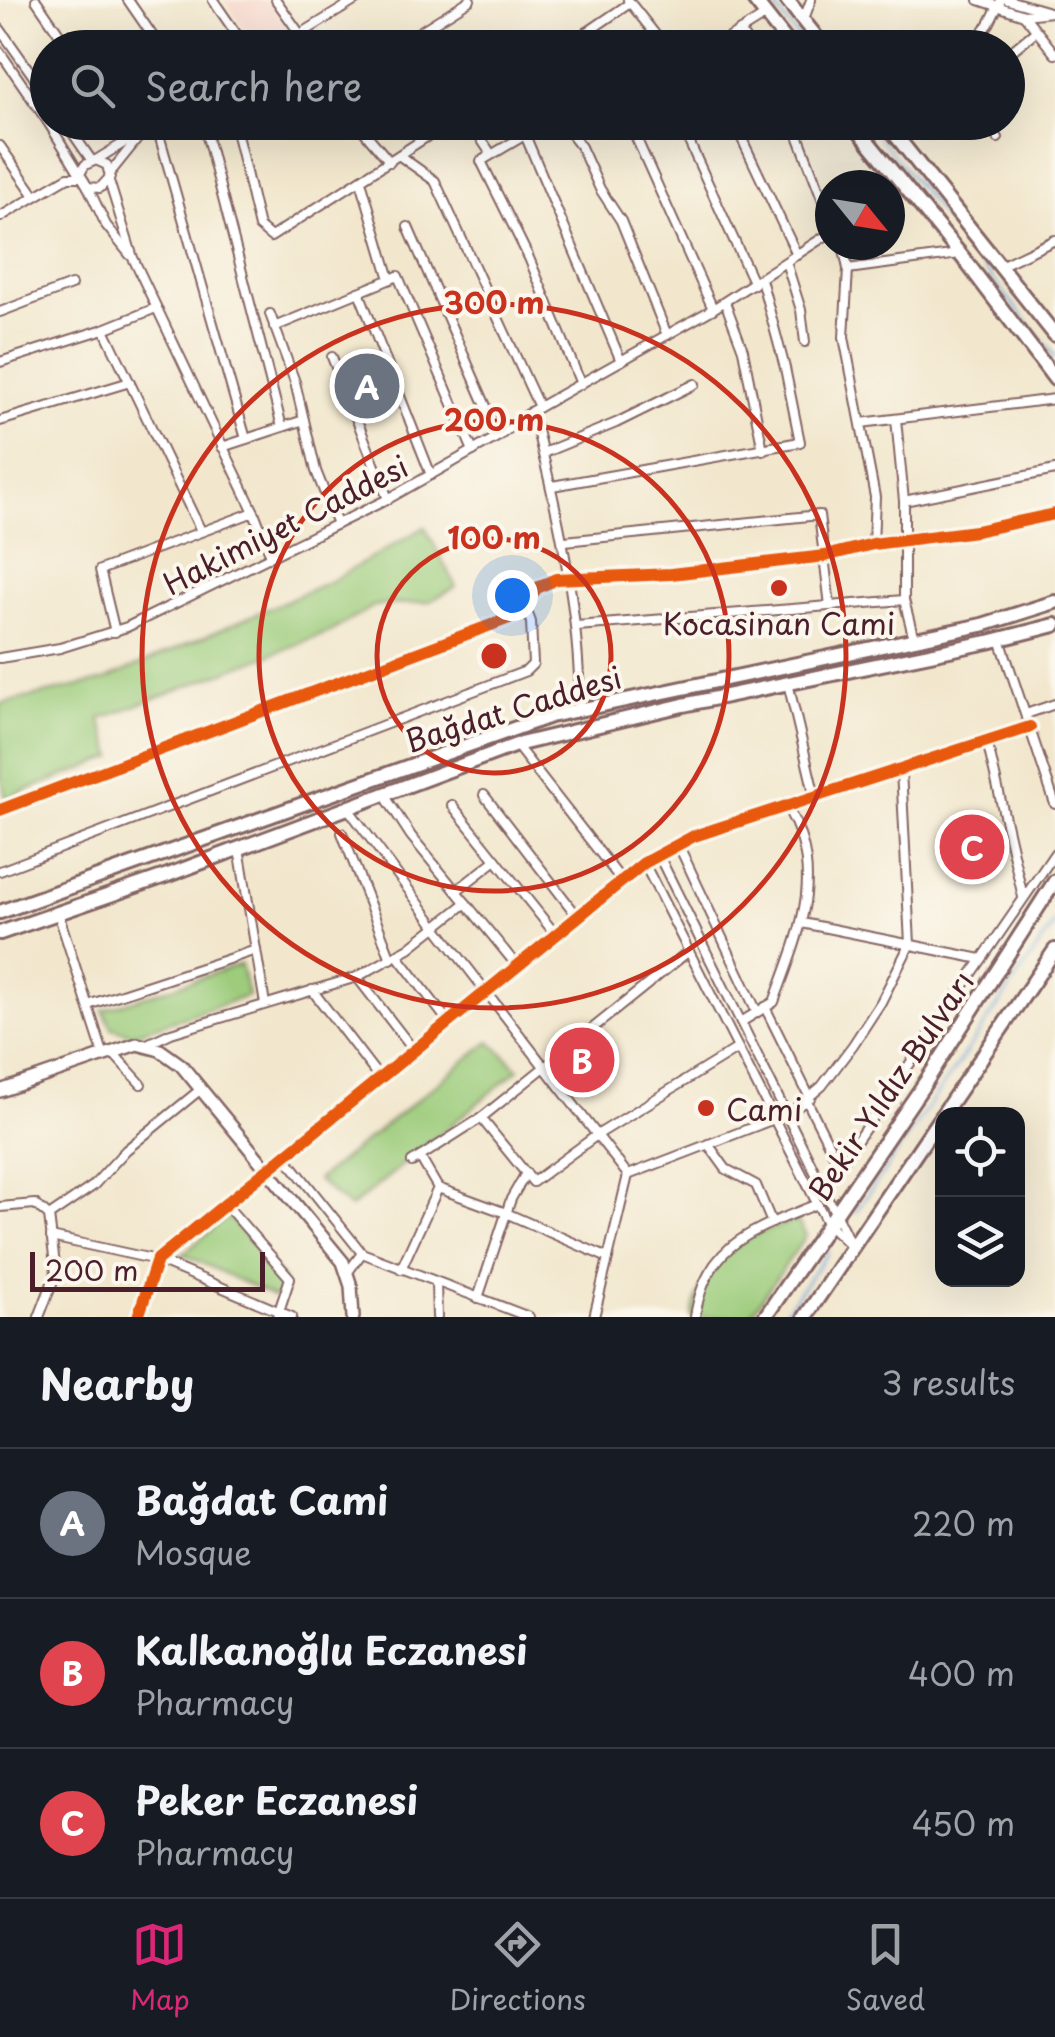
<!DOCTYPE html>
<html lang="en">
<head>
<meta charset="utf-8">
<style>
  :root { --surface:#171b24; --page:#20242c; --text:#f1f3f6; --muted:#9ea1a6; --line:#363941; --accent:#db2777 }
  body { margin:0; font-family:"Playpen Sans",sans-serif; background:var(--page); color:var(--text) }
  .controls { position:absolute; right:30px; bottom:30px; display:grid; overflow:hidden; border-radius:20px; box-shadow:0 10px 40px #0002 }
  .controls button { width:90px; height:90px; display:grid; place-items:center; padding:0; border:0; border-bottom:2px solid var(--line); background:var(--surface); color:var(--text); font:50px sans-serif }
  .compass { position:absolute; left:815px; top:170px; width:90px; height:90px; border-radius:50%; background:var(--surface); box-shadow:0 10px 40px #0002; rotate:120deg }
  .scale { position:absolute; left:30px; bottom:25px; width:235px; box-sizing:border-box; padding-left:10px; border:5px solid #4a1f2b; border-top:0; font-size:28px; line-height:35px; white-space:nowrap; color:#4a1f2b; -webkit-text-stroke:8px #fbf7ec; paint-order:stroke }
  .you { position:absolute; left:512px; top:595px; width:35px; height:35px; margin:-25px; border:8px solid #fff; border-radius:50%; background:#1a73e8; box-shadow:0 0 0 15px #1a73e833 }
  .badge { display:grid; place-items:center; width:65px; height:65px; border-radius:50%; background:var(--accent); color:#fff; font-size:32px; font-weight:700 }
  .pin { position:absolute; translate:-50% -50%; border:5px solid #fff; box-shadow:0 2px 10px #0006 }
  .list { margin:0; padding:0; list-style:none }
  h2 { display:flex; justify-content:space-between; align-items:center; height:130px; margin:0; padding:0 40px; font-size:42px }
  h2 small { font-size:32px; font-weight:400; color:var(--muted) }
  .list li { display:grid; grid-template-columns:65px 1fr auto; gap:30px; align-items:center; box-sizing:border-box; height:150px; padding:0 40px; border-top:2px solid var(--line) }
  .list b { display:block; font-size:38px; white-space:nowrap }
  .list p { margin:0; font-size:32px; white-space:nowrap; color:var(--muted) }
  .list em { font-size:32px; font-style:normal; color:var(--muted) }
  .icon { flex:none; width:55px; height:55px; fill:none; stroke:currentColor; stroke-width:2; stroke-linecap:round; stroke-linejoin:round }
  .map { position:relative; flex:none; width:1055px; height:1317px; overflow:hidden }
  .search { position:absolute; background:var(--surface); box-shadow:0 10px 40px #0002; left:30px; right:30px; top:30px; height:110px; display:flex; align-items:center; gap:25px; box-sizing:border-box; padding:0 35px; border-radius:55px; color:var(--muted); font-size:38px }
  .sheet { height:580px; background:var(--surface) }
  nav { display:flex; justify-content:space-around; align-items:center; box-sizing:border-box; height:140px; border-top:2px solid var(--line); background:var(--surface); font-size:28px; color:var(--muted) }
  nav a { display:grid; justify-items:center; gap:5px }
  nav .on { color:var(--accent) }
  .map>svg:first-child { display:block }
  .built { fill:#f7d1c6 }
  .green { fill:#9ccc7b; stroke:#737653; stroke-width:2.5 }
  .lines { fill:none; stroke-linecap:round; stroke-linejoin:round }
  .stream { stroke:#6da5dc; stroke-width:2.5 }
  .street-casing { stroke:#856564; stroke-width:12 }
  .secondary-casing { stroke:#856564; stroke-width:16 }
  .primary-casing { stroke:#856564; stroke-width:18 }
  .street { stroke:#fff; stroke-width:8 }
  .secondary { stroke:#fff; stroke-width:11 }
  .primary { stroke:#fff; stroke-width:12 }
  .cycleway-casing { stroke:#fbf7ec; stroke-width:19 }
  .cycleway { stroke:#e8590c; stroke-width:12 }
  .ring { fill:none; stroke:#c8321e; stroke-width:5 }
  .poi-dot { fill:#c8321e; stroke:#fbf7ec; stroke-width:4 }
  .labels { text-anchor:middle; dominant-baseline:central; stroke-width:8; stroke-linejoin:round; paint-order:stroke }
  .street-label { font-size:30px; fill:#4a1f2b; stroke:#fbf7ec }
  .poi-label { font-size:30px; fill:#4a1f2b; stroke:#fbf7ec }
  .centre { fill:#c8321e; stroke:#fbf7ec; stroke-width:5 }
  .ring-label { font-size:30px; text-anchor:middle; font-weight:bold; fill:#c8321e; stroke:#fbf7ec; stroke-width:8; stroke-linejoin:round; paint-order:stroke }
</style>
</head>
<body>
<div class="map">
<svg width="1055" height="1317" viewBox="0 0 1055 1317">
  <rect width="100%" height="100%" fill="#fbf7ec"/>
  <filter id="ink" filterUnits="userSpaceOnUse"><feTurbulence type="fractalNoise" baseFrequency=".01" numOctaves="2"/><feDisplacementMap in="SourceGraphic" scale="20" xChannelSelector="R" yChannelSelector="G"/><feConvolveMatrix kernelMatrix="1 2 1 2 8 2 1 2 1" color-interpolation-filters="sRGB"/></filter>
  <filter id="wash" filterUnits="userSpaceOnUse"><feTurbulence type="fractalNoise" baseFrequency=".0048" numOctaves="4" result="noise"/><feDisplacementMap in="SourceGraphic" scale="40" xChannelSelector="R" yChannelSelector="G"/><feGaussianBlur stdDeviation="2.25" result="paint"/><feColorMatrix in="noise" values="0 0 0 0 0 0 0 0 0 0 0 0 0 0 0 0 0 1.4 0 .05"/><feComposite in="paint" operator="in"/></filter>
  <g filter="url(#wash)">
    <rect width="100%" height="100%" fill="#f2e7cd"/>
    <path class="built" d="M224 0H267L290 31 267 47H258Z"/>
    <g class="green">
      <path d="M425 527 456 587 428 602 374 606 330 632 100 719 114 757 6 798 0 773V704L105 680 331 581Z"/>
      <path d="M241 964 248 996 132 1034 112 1028 103 1010Z"/>
      <path d="M490 1041 519 1069 350 1208 317 1180Z"/>
      <path d="M228 1216 283 1279 278 1299 183 1254Z"/>
      <path d="M797 1220 806 1236 749 1317H692C695 1289 719 1254 744 1239 760 1231 780 1226 797 1220Z"/>
    </g>
    <g class="lines">
      <g class="stream">
        <path d="M769 0 807 48"/>
        <path d="M867 122 1055 357"/>
        <path d="M855 1213 1055 923"/>
        <path d="M781 1317 829 1251"/>
      </g>
    </g>
  </g>
  <g filter="url(#ink)">
    <g class="lines">
      <g class="street-casing">
        <g id="street">
          <path d="M36 0 69 48"/>
          <path d="M128 0 161 48"/>
          <path d="M213 0 246 48"/>
          <path d="M276 0 300 34"/>
          <path d="M628 0 666 48"/>
          <path d="M979 0 1024 15 1052 12"/>
          <path d="M1008 0 1046 11"/>
          <path d="M1024 15 1055 54"/>
          <path d="M804 19 811 0"/>
          <path d="M0 29 48 97"/>
          <path d="M740 31 751 48"/>
          <path d="M587 32 597 48"/>
          <path d="M278 48 356 0"/>
          <path d="M394 48 470 0"/>
          <path d="M564 48 630 3"/>
          <path d="M713 48 766 15"/>
          <path d="M969 48 989 24 1001 0"/>
          <path d="M0 52 48 122"/>
          <path d="M1008 54 1036 31"/>
          <path d="M48 122 88 187 100 188 110 177 107 165 96 160 85 165 81 172"/>
          <path d="M65 122 92 161"/>
          <path d="M120 122 132 139"/>
          <path d="M234 122 259 227 271 237 450 122"/>
          <path d="M356 122 390 162"/>
          <path d="M470 122 491 154"/>
          <path d="M547 122 481 161 529 258 581 384"/>
          <path d="M562 122 581 147 600 189 621 221 667 335"/>
          <path d="M629 122 713 309"/>
          <path d="M680 122 754 284"/>
          <path d="M734 122 797 255"/>
          <path d="M793 122 830 219"/>
          <path d="M987 122 998 138"/>
          <path d="M156 124 246 439"/>
          <path d="M205 129 282 427"/>
          <path d="M525 135 621 361"/>
          <path d="M0 146 35 196"/>
          <path d="M400 156 435 181 539 407"/>
          <path d="M96 160 158 122"/>
          <path d="M110 173 139 137"/>
          <path d="M109 181 133 258 254 512 271 556"/>
          <path d="M361 181 390 279"/>
          <path d="M88 187 106 225 130 255"/>
          <path d="M0 217 68 177H81"/>
          <path d="M408 227 499 436"/>
          <path d="M843 245 848 269 844 337 875 497 873 544"/>
          <path d="M786 262 801 310 805 342"/>
          <path d="M1000 266 1055 240"/>
          <path d="M848 269 959 254"/>
          <path d="M359 292 431 475"/>
          <path d="M725 302 743 350 763 450"/>
          <path d="M0 312 71 285"/>
          <path d="M270 314 295 382 316 471 337 524"/>
          <path d="M274 327 398 276 473 451"/>
          <path d="M104 329 201 531"/>
          <path d="M332 357 388 499"/>
          <path d="M0 362 104 329 156 308"/>
          <path d="M532 411C558 511 579 606 580 709"/>
          <path d="M896 419 904 501V600"/>
          <path d="M0 421 130 382"/>
          <path d="M861 423 1055 399"/>
          <path d="M222 447 304 420"/>
          <path d="M543 453 616 423 695 384"/>
          <path d="M552 486 800 442 785 368 761 279"/>
          <path d="M904 501 1055 470"/>
          <path d="M565 541 819 515 830 606"/>
          <path d="M577 626 904 600 914 639"/>
          <path d="M115 632 100 570 254 512"/>
          <path d="M1000 639 1055 804"/>
          <path d="M0 658 60 648 127 627 388 499 499 436 532 411 713 309 830 233"/>
          <path d="M788 683 815 797"/>
          <path d="M1026 714 1055 704"/>
          <path d="M987 741 1023 897"/>
          <path d="M516 745 622 881"/>
          <path d="M383 793 411 836 518 967"/>
          <path d="M484 795 578 917"/>
          <path d="M452 805 556 935"/>
          <path d="M347 807 437 928 628 1175"/>
          <path d="M0 810 515 616 537 588 556 579 671 574 825 556 873 544 976 531 1055 514"/>
          <path d="M342 833 391 959"/>
          <path d="M678 844 757 1012"/>
          <path d="M239 848 265 1004"/>
          <path d="M658 854 850 1243"/>
          <path d="M644 863 827 1223 852 1247"/>
          <path d="M0 871 526 671 533 664 531 622 525 606"/>
          <path d="M456 891 496 860"/>
          <path d="M58 913 104 1056"/>
          <path d="M802 923 981 959"/>
          <path d="M397 955 450 1024"/>
          <path d="M357 977 415 1052"/>
          <path d="M312 990 381 1080"/>
          <path d="M88 1005 256 950"/>
          <path d="M765 1007 810 1098"/>
          <path d="M741 1022 774 1002C798 936 828 872 786 806"/>
          <path d="M145 1045 171 1033 357 977 409 948 466 903"/>
          <path d="M113 1053 141 1084"/>
          <path d="M807 1101 839 1165"/>
          <path d="M788 1115 822 1086 853 1045 881 1002 910 944 901 770"/>
          <path d="M481 1118 533 1182 597 1135 738 1048"/>
          <path d="M708 1144 726 1169 756 1185 772 1223"/>
          <path d="M286 1158 362 1253 348 1272"/>
          <path d="M412 1162 481 1118 689 951"/>
          <path d="M628 1175 774 1119"/>
          <path d="M825 1187 1055 853"/>
          <path d="M438 1188 506 1213 608 1258"/>
          <path d="M226 1205 290 1278 277 1317"/>
          <path d="M0 1207 35 1204 49 1216 56 1273 39 1317"/>
          <path d="M49 1216 93 1186 126 1150 201 1089"/>
          <path d="M51 1237 157 1260 292 1317"/>
          <path d="M362 1253 529 1317"/>
          <path d="M401 1269 438 1188 420 1157"/>
          <path d="M436 1283 437 1317"/>
          <path d="M478 1298 511 1199 526 1173"/>
          <path d="M138 1317 157 1260 644 863 694 836 1030 727"/>
          <path d="M594 1317 628 1175"/>
          <path d="M695 1317C706 1242 755 1230 817 1204"/>
        </g>
      </g>
      <g class="secondary-casing">
        <path id="secondary" d="M0 1091 137 1044 160 1050 181 1065 343 1262 351 1286 353 1317"/>
      </g>
      <g class="primary-casing">
        <g id="primary">
          <path d="M754 0 792 48"/>
          <path d="M787 0 825 48"/>
          <path d="M852 122 964 259 1055 379"/>
          <path d="M885 122 1055 335"/>
          <path d="M0 912 550 716 982 625 1055 602"/>
          <path d="M0 933 168 875 516 745 683 705 988 642 1055 625"/>
          <path d="M943 1114 1055 950"/>
          <path d="M765 1317 927 1080 1055 881"/>
          <path d="M805 1317 942 1115"/>
        </g>
      </g>
      <use href="#street" class="street"/>
      <use href="#secondary" class="secondary"/>
      <use href="#primary" class="primary"/>
      <g class="cycleway-casing">
        <g id="cycleway">
          <path d="M0 810 515 616 537 588 556 579 671 574 825 556 873 544 976 531 1055 514"/>
          <path d="M138 1317 157 1260 644 863 694 836 1030 727"/>
        </g>
      </g>
      <use href="#cycleway" class="cycleway"/>
    </g>
  </g>
  <g class="ring">
    <circle cx="494" cy="656" r="117"/>
    <circle cx="494" cy="656" r="235"/>
    <circle cx="494" cy="656" r="352"/>
  </g>
  <g class="poi-dot">
    <circle cx="779" cy="588" r="10"/>
    <circle cx="706" cy="1108" r="10"/>
  </g>
  <g class="labels">
    <g class="street-label">
      <text transform="translate(285 524) rotate(-27)">Hakimiyet Caddesi</text>
      <text transform="translate(513 708) rotate(-17)">Bağdat Caddesi</text>
      <text transform="translate(890 1085) rotate(-56)">Bekir Yıldız Bulvarı</text>
    </g>
    <g class="poi-label">
      <text x="779" y="622">Kocasinan Cami</text>
      <text x="726" y="1108" text-anchor="start">Cami</text>
    </g>
  </g>
  <circle cx="494" cy="656" r="15" class="centre"/>
  <g class="ring-label">
    <text x="494" y="314">300 m</text>
    <text x="494" y="431">200 m</text>
    <text x="494" y="549">100 m</text>
  </g>
</svg>
<div class="controls">
<button><svg class="icon" aria-label="locate" viewBox="0 0 24 24"><circle cx="12" cy="12" r="6"/><path d="M12 2v4M12 18v4M2 12h4M18 12h4"/></svg></button>
<button><svg class="icon" aria-label="layers" viewBox="0 0 24 24"><path d="M12 4l9 5-9 5-9-5zM3 14l9 5 9-5"/></svg></button>
</div>
<svg class="compass" viewBox="-18 -18 36 36"><path d="M0-13l5 13h-10z" fill="#e53935"/><path d="M0 13l5-13h-10z" fill="#9ea1a6"/></svg>
<div class="scale">200 m</div>
<div class="you"></div>
<div class="pin badge" style="left:367px;top:386px;background:#6b7280">A</div>
<div class="pin badge" style="left:582px;top:1060px;background:#e0444e">B</div>
<div class="pin badge" style="left:972px;top:847px;background:#e0444e">C</div>
<div class="search"><svg class="icon" aria-label="search" viewBox="0 0 24 24"><circle cx="10" cy="10" r="6"/><path d="M15 15l6 6"/></svg>Search here</div>
</div>
<section class="sheet">
<h2>Nearby<small>3 results</small></h2>
<ul class="list">
<li><span class="badge" style="background:#6b7280">A</span><div><b>Bağdat Cami</b><p>Mosque</p></div><em>220 m</em></li>
<li><span class="badge" style="background:#e0444e">B</span><div><b>Kalkanoğlu Eczanesi</b><p>Pharmacy</p></div><em>400 m</em></li>
<li><span class="badge" style="background:#e0444e">C</span><div><b>Peker Eczanesi</b><p>Pharmacy</p></div><em>450 m</em></li>
</ul>
</section>
<nav>
<a class="on"><svg class="icon" aria-label="map" viewBox="0 0 24 24"><path d="M3 6l6-2 6 2 6-2v14l-6 2-6-2-6 2zM9 4v14M15 6v14"/></svg>Map</a>
<a><svg class="icon" aria-label="directions" viewBox="0 0 24 24"><path d="M12 3l9 9-9 9-9-9zM9 14v-3h6M13 9l2 2-2 2"/></svg>Directions</a>
<a><svg class="icon" aria-label="saved" viewBox="0 0 24 24"><path d="M7 4h10v16l-5-4-5 4z"/></svg>Saved</a>
</nav>
</body>
</html>
